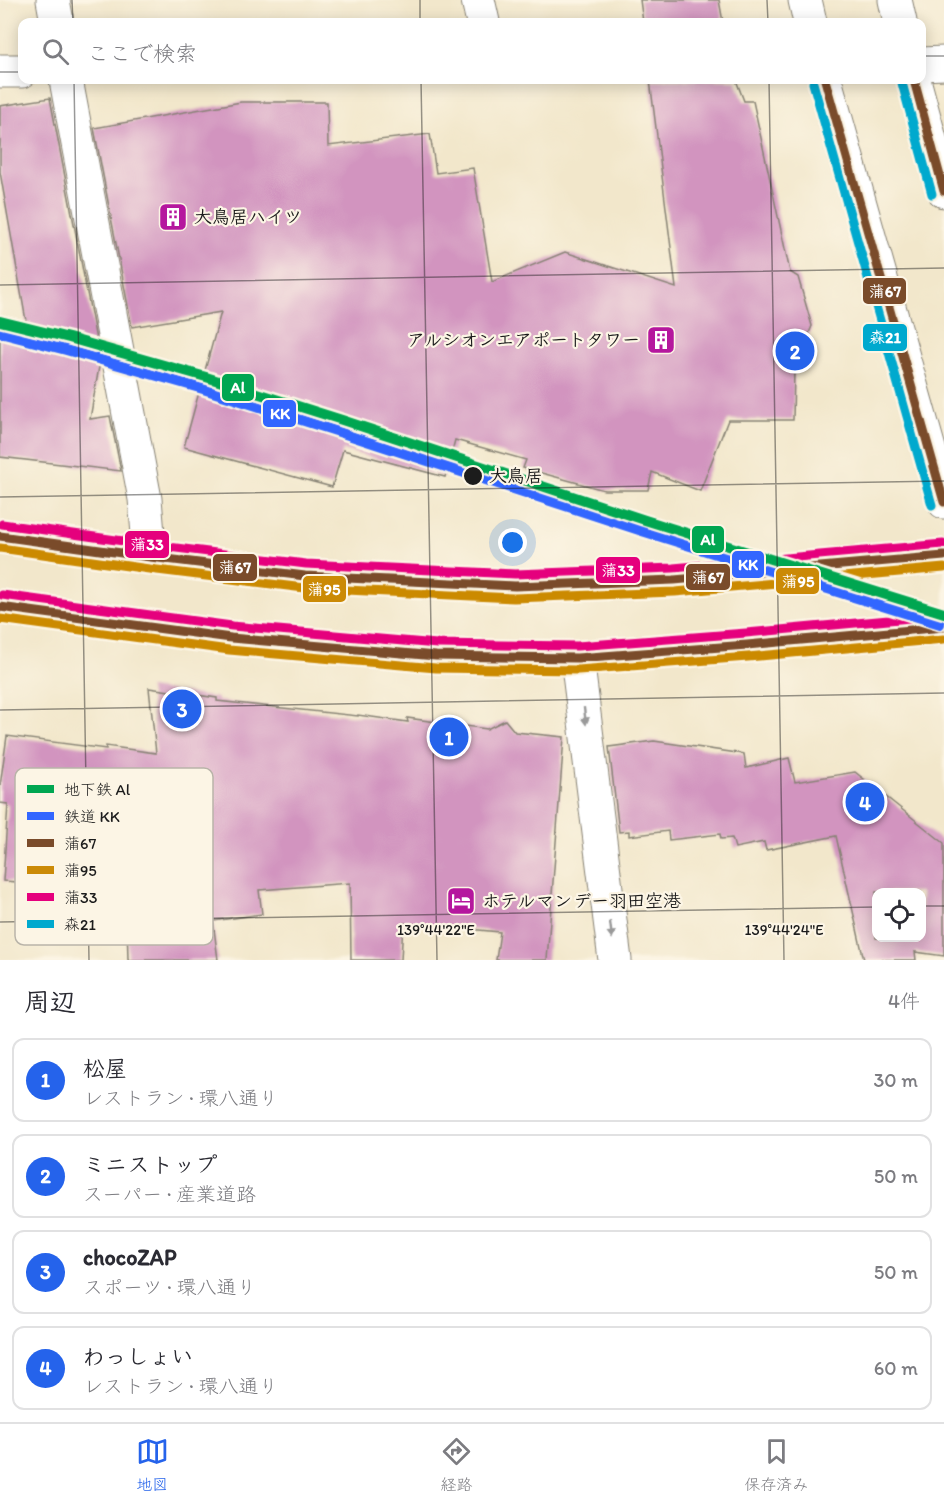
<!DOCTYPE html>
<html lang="ja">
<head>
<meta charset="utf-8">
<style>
  :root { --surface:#fff; --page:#f2f2f3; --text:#2b2b33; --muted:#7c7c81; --line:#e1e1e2; --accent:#2563eb }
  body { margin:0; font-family:Itim,"Klee One",sans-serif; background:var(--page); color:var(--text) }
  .controls { position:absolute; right:18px; bottom:18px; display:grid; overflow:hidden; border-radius:12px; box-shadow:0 3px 15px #0003 }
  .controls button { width:54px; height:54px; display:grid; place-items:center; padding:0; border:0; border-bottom:2px solid var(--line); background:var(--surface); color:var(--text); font:30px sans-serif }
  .you { position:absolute; left:513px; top:543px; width:21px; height:21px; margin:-15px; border:4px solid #fff; border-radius:50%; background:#1a73e8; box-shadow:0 0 0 9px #1a73e833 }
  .badge { display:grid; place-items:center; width:39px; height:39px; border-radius:50%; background:var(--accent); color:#fff; font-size:20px; font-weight:700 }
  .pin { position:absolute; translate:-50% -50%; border:3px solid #fff; box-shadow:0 2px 6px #0006 }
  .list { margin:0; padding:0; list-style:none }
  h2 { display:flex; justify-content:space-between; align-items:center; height:78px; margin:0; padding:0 24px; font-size:26px }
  h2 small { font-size:20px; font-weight:400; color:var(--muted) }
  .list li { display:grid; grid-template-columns:39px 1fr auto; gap:18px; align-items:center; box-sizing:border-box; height:84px; margin:0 12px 12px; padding:0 12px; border:2px solid var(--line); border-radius:12px }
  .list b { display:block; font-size:22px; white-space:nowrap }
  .list p { margin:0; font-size:20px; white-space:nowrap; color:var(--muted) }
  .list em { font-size:20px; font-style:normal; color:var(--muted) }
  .icon { flex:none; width:33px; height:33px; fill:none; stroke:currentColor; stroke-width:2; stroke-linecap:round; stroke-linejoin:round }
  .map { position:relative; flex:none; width:944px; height:960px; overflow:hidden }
  .search { position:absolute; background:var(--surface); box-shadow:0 3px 15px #0003; left:18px; right:18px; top:18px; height:66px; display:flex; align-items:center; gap:15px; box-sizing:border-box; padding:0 21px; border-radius:12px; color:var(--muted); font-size:22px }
  .sheet { height:462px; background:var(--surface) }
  nav { display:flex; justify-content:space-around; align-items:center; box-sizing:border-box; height:84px; border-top:2px solid var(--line); background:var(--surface); font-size:16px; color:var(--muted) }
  nav a { display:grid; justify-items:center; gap:3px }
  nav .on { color:var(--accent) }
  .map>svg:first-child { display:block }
  .building { fill:#d294bf; fill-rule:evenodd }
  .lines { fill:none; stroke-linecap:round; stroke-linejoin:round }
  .street-casing { stroke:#878274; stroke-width:35 }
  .primary-casing { stroke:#878274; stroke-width:35 }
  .highway-casing { stroke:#878274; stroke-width:35 }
  .street { stroke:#fff; stroke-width:33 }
  .primary { stroke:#fff; stroke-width:33 }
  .highway { stroke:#fff; stroke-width:33 }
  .bus-1-casing { stroke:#fcf5e5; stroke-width:14 }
  .bus-2-casing { stroke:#fcf5e5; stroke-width:14 }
  .bus-3-casing { stroke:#fcf5e5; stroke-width:14 }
  .bus-4-casing { stroke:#fcf5e5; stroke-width:14 }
  .bus-1 { stroke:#7a4b2a; stroke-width:9 }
  .bus-2 { stroke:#cb8a06; stroke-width:9 }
  .bus-3 { stroke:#e5007d; stroke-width:9 }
  .bus-4 { stroke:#00a9ce; stroke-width:9 }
  .rail-1-casing { stroke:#fcf5e5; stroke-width:15 }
  .rail-1 { stroke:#36f; stroke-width:10 }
  .metro-1-casing { stroke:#fcf5e5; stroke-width:15 }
  .metro-1 { stroke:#00a651; stroke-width:10 }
  .oneway { fill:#999 }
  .ticks { fill:none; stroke:#1c1c1c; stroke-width:1.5; stroke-opacity:0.45 }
  .stop-dot { fill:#1c1c1c; stroke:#fcf5e5; stroke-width:2 }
  .labels { text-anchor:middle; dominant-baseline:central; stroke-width:4.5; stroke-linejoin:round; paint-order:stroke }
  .poi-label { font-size:18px; font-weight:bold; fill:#1c1c1c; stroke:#fcf5e5; text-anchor:start }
  .stop-label { font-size:18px; font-weight:bold; fill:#1c1c1c; stroke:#fcf5e5; text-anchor:start }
  .key { fill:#fcf5e5; stroke:#b9b4a9; stroke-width:1.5 }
  .key-label { font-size:16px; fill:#1c1c1c }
  .ticks-label { font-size:15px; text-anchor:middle; fill:#1c1c1c; stroke:#fcf5e5; stroke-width:4.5; stroke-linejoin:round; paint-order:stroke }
  .line-badge { stroke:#fcf5e5; stroke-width:2 }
  .badge-label { font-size:16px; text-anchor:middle; font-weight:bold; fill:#fff }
</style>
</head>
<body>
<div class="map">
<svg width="944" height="960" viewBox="0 0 944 960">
  <rect width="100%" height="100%" fill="#fcf5e5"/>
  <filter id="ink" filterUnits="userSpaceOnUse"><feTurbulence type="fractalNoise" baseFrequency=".0167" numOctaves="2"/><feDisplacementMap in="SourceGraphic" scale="12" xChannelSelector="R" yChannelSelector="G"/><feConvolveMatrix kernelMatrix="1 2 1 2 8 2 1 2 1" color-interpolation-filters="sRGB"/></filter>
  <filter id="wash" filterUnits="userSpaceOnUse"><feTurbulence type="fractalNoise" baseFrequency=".008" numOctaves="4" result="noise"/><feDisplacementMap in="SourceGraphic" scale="24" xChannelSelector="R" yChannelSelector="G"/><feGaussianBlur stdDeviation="1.35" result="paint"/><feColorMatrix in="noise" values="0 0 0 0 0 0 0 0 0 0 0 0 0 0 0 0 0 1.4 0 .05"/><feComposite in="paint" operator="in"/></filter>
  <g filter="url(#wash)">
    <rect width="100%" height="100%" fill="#f2e7cb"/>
    <g id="blocks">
      <g class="building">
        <path d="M640 0H719L723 22H643Z"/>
        <path d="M650 80H736L744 101H753L790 272 798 277 812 326 794 369 793 420H728L700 491 652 472 648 490H604L523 468 526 460 455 440 445 477 343 450 332 487 184 447 221 312 132 327 94 128 241 102H327L328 146 430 134 436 173 473 168 492 282 565 252 676 288Z"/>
        <path d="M50 98 100 361 90 419 110 416 121 471 0 457V332L29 338 0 172V106Z"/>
        <path d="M149 688 217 698V701L358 716V715L408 722 407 718 487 729 505 720 515 732 564 737 547 960H496L500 932 403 923 401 960H351L350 883 259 890 262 914 213 921 218 960H128L126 889 3 881 8 804 0 803V786L7 736 106 749V746L156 753Z"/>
        <path d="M654 741 744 754 746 768 789 758 795 782 855 772 944 843V956L915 952 916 960H864L836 836 766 850 764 842 735 848 732 838 721 839 720 834 669 840 668 831 629 836V831L619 832 609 747ZM876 892H921V938H876Z"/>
      </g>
    </g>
  </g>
  <g filter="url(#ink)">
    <use href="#blocks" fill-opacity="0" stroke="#878274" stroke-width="1.5"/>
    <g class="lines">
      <g class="street-casing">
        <g id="street">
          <path d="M53 0 57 22"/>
          <path d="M478 0 483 22"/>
          <path d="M922 64 944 63"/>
          <path d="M0 71H22"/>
          <path d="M66 80 145 499 150 557"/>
          <path d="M577 658 615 960"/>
        </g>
      </g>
      <g class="primary-casing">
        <g id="primary">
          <path d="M0 536 150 557 305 576 515 586 674 580 855 563 944 556"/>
          <path d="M0 607 231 638 436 656 577 658 747 645 944 627"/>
        </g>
      </g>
      <g class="highway-casing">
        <g id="highway">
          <path d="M805 0 810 22"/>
          <path d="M895 0 900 22"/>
          <path d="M825 80 944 502"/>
          <path d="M914 80 944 191"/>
        </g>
      </g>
      <use href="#street" class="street"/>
      <use href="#primary" class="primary"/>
      <use href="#highway" class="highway"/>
      <g class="bus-1-casing">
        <g id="bus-1">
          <path d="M825 80 944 502"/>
          <path d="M914 80 944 191"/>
          <path d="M0 536 150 557 305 576 515 586 674 580 944 556"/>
          <path d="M0 607 231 638 436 656 577 658 747 645 944 627"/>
        </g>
      </g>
      <g class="bus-2-casing">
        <g id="bus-2">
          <path d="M0 548 149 569 304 588 514 598 675 592 944 568"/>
          <path d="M0 619 229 650 436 668 578 670 748 657 944 639"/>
        </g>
      </g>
      <g class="bus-3-casing">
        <g id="bus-3">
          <path d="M2 524 152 545 306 564 515 574 673 568 943 544"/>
          <path d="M2 595 232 626 437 644 577 646 746 633 943 615"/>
        </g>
      </g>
      <g class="bus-4-casing">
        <g id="bus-4">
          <path d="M813 83 932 505"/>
          <path d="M902 83 932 194"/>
        </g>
      </g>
      <use href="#bus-1" class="bus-1"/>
      <use href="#bus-2" class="bus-2"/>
      <use href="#bus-3" class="bus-3"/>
      <use href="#bus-4" class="bus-4"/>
      <g class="rail-1-casing">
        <path id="rail-1" d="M0 333 66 350 203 389 339 432 642 531 940 624"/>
      </g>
      <use href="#rail-1" class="rail-1"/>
      <g class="metro-1-casing">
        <path id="metro-1" d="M0 321 69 338 206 377 342 420 645 520 944 613"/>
      </g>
      <use href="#metro-1" class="metro-1"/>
    </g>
    <defs><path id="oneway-solid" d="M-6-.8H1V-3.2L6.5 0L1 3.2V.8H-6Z" transform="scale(1.5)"/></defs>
    <g class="oneway">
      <use href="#oneway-solid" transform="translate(585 716) rotate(83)"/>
      <use href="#oneway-solid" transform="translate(611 930) rotate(83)"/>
    </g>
  </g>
  <path class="ticks" d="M72 0 73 22M420 0V22M767 0 768 22M922 56H944M0 72H22M74 80 89 960M421 80 437 960M769 80 784 960M0 285 944 268M0 497 944 481M0 710 944 693M922 906H944M0 922 876 907"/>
  <defs>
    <g id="building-square" transform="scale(1.5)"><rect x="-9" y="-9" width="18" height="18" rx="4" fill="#b5179e" stroke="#fcf5e5"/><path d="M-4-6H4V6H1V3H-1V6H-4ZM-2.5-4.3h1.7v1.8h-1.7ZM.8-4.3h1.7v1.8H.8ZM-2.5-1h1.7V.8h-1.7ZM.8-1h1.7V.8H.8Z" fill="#fff"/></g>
    <g id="hotel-square" transform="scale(1.5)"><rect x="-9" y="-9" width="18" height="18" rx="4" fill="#b5179e" stroke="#fcf5e5"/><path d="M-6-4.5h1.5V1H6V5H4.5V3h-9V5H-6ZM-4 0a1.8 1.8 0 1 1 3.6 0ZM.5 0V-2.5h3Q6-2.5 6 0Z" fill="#fff"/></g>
  </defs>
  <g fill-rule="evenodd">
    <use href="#building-square" x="173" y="217"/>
    <use href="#building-square" x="661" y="340"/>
    <use href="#hotel-square" x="461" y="901"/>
  </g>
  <circle class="stop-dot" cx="473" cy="476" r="10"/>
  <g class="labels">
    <g class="poi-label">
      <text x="194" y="217">大鳥居ハイツ</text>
      <text x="640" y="340" text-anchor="end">アルシオンエアポートタワー</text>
      <text x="482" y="901">ホテルマンデー羽田空港</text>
    </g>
    <g class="stop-label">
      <text x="489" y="476">大鳥居</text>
    </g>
  </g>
  <rect x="15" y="768" width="198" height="177" rx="9" class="key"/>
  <rect x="27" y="785" width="27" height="8" fill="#00a651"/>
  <rect x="27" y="812" width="27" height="8" fill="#36f"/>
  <rect x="27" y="839" width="27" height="8" fill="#7a4b2a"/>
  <rect x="27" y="866" width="27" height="8" fill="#cb8a06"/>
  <rect x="27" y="893" width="27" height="8" fill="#e5007d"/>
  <rect x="27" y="920" width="27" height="8" fill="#00a9ce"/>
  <g class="key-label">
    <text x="64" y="795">地下鉄 Al</text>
    <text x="64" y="822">鉄道 KK</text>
    <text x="64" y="849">蒲67</text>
    <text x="64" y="876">蒲95</text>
    <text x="64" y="903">蒲33</text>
    <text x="64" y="930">森21</text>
  </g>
  <g class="ticks-label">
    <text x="436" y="935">139°44'22"E</text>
    <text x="784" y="935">139°44'24"E</text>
  </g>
  <g class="line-badge">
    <rect x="862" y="277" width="45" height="28" rx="6" fill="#7a4b2a"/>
    <rect x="862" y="323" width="46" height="29" rx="6" fill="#00a9ce"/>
    <rect x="221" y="373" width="34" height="29" rx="6" fill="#00a651"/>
    <rect x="262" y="399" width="35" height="29" rx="6" fill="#36f"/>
    <rect x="691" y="525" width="34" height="29" rx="6" fill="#00a651"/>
    <rect x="124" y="530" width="46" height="29" rx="6" fill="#e5007d"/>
    <rect x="731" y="550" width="34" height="29" rx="6" fill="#36f"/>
    <rect x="212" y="553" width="46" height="29" rx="6" fill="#7a4b2a"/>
    <rect x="595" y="556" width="46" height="28" rx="6" fill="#e5007d"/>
    <rect x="685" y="563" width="46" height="28" rx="6" fill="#7a4b2a"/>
    <rect x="775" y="567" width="45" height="28" rx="6" fill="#cb8a06"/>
    <rect x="302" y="575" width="45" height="28" rx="6" fill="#cb8a06"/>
  </g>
  <g class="badge-label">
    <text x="885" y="297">蒲67</text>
    <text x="885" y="343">森21</text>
    <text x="238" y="393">Al</text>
    <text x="280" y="419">KK</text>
    <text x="708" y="545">Al</text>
    <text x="147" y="550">蒲33</text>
    <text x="748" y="570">KK</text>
    <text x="235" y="573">蒲67</text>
    <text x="618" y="576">蒲33</text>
    <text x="708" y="583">蒲67</text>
    <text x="798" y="587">蒲95</text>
    <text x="324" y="595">蒲95</text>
  </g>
</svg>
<div class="controls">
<button><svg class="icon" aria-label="locate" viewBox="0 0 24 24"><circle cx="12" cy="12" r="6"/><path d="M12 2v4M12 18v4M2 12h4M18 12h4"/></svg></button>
</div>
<div class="you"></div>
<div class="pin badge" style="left:449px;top:737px">1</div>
<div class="pin badge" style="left:795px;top:351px">2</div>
<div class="pin badge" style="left:182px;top:709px">3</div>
<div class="pin badge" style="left:865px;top:802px">4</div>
<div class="search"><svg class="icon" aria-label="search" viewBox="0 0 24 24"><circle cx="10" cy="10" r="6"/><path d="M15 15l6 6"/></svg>ここで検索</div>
</div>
<section class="sheet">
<h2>周辺<small>4件</small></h2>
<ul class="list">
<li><span class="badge">1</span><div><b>松屋</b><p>レストラン · 環八通り</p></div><em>30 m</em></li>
<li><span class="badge">2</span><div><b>ミニストップ</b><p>スーパー · 産業道路</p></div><em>50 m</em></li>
<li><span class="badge">3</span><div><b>chocoZAP</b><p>スポーツ · 環八通り</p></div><em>50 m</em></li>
<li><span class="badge">4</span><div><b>わっしょい</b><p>レストラン · 環八通り</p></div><em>60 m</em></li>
</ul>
</section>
<nav>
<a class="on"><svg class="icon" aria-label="map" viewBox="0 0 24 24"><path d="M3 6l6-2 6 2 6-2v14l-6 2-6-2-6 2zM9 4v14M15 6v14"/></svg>地図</a>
<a><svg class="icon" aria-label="directions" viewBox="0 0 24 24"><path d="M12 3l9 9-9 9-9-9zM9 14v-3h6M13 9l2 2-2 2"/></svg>経路</a>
<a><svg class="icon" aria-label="saved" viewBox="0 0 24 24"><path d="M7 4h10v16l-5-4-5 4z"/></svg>保存済み</a>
</nav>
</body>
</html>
